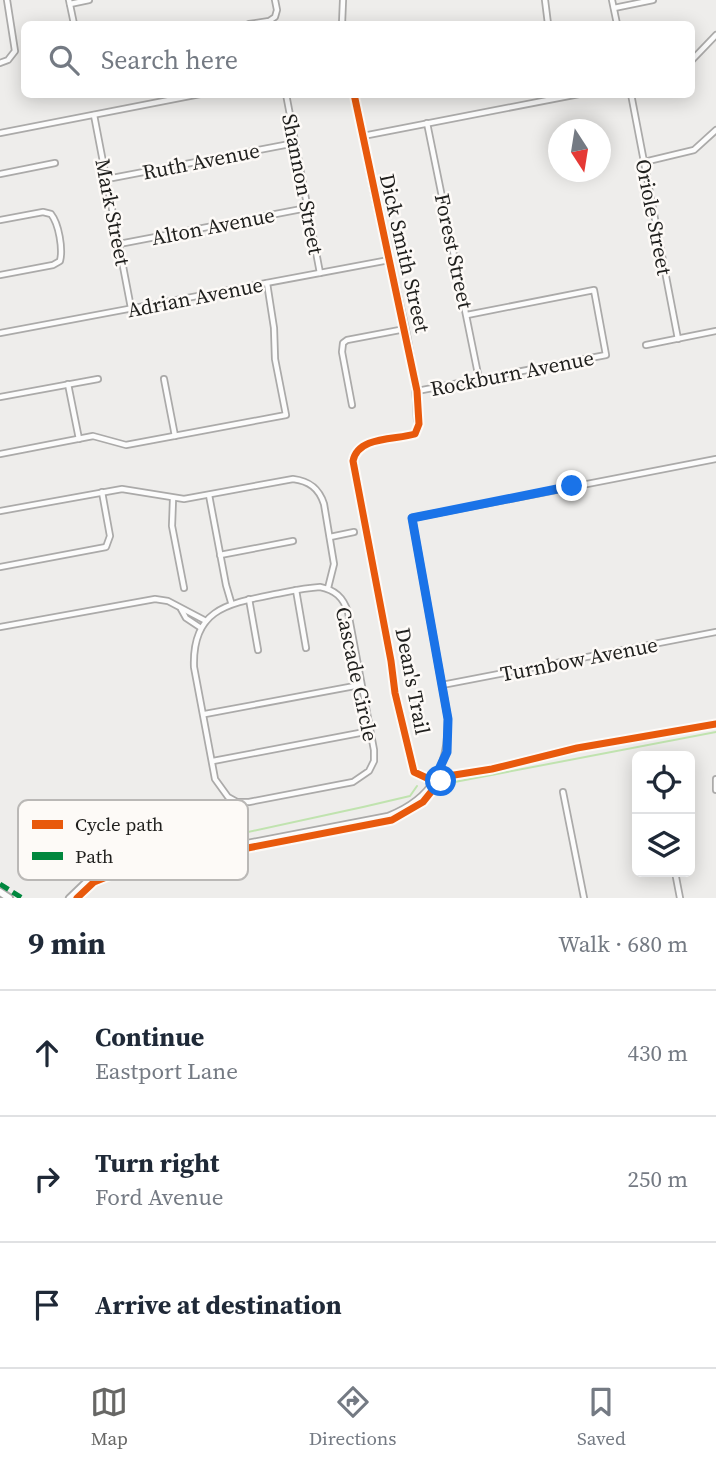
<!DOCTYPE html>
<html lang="en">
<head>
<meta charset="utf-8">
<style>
  :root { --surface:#fff; --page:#f6f6f7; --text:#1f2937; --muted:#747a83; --line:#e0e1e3; --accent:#676765 }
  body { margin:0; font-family:"Source Serif 4",serif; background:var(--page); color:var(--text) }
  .controls { position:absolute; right:21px; bottom:21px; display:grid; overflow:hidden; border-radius:10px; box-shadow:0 4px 18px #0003 }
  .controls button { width:63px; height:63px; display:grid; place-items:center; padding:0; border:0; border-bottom:2px solid var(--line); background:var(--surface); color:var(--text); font:35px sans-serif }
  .compass { position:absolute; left:548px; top:119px; width:63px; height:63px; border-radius:50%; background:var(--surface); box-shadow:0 4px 18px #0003; rotate:168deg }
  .stop { position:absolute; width:21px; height:21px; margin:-16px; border:5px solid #1a73e8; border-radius:50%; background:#fff }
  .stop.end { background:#1a73e8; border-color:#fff; box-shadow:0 2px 7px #0008 }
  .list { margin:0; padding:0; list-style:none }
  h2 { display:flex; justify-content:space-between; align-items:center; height:91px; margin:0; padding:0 28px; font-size:30px }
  h2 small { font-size:23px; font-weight:400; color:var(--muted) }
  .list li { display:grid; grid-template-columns:46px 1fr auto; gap:21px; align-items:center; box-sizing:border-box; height:126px; padding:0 28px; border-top:2px solid var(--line) }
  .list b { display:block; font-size:26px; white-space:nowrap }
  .list p { margin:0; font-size:23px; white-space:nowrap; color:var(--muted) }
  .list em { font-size:23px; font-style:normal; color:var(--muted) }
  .icon { flex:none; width:38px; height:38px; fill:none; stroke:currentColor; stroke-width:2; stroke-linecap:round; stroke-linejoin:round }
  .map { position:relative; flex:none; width:716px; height:898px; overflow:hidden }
  .search { position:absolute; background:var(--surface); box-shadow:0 4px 18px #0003; left:21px; right:21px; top:21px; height:77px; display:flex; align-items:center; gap:18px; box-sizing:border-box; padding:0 24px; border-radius:10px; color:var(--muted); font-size:26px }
  .sheet { height:469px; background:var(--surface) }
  nav { display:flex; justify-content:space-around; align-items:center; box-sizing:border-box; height:98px; border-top:2px solid var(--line); background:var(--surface); font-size:19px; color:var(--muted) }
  nav a { display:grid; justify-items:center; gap:4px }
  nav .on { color:var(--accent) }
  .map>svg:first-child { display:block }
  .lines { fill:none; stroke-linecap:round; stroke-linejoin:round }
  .stream { stroke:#c0e3af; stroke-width:2 }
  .minor-casing { stroke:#abaaa9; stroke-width:8 }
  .secondary-casing { stroke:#abaaa9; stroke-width:10 }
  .minor { stroke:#fcfcfc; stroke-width:4.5 }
  .secondary { stroke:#fcfcfc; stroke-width:6 }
  .quiet { stroke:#00873e; stroke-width:5; stroke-dasharray:10 5; stroke-linecap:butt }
  .cycleway-casing { stroke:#fdfaf7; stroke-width:11 }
  .cycleway { stroke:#e8590c; stroke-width:7 }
  .route { stroke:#1a73e8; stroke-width:9 }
  .labels { text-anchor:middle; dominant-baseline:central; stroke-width:5; stroke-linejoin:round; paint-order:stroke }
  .street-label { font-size:21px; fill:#1f1f1d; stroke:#fdfaf7 }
  .key { fill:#fdfaf7; stroke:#bab8b6; stroke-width:2 }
  .key-label { font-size:19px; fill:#1f1f1d }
</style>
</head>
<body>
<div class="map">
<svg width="716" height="898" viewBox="0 0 716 898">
  <rect width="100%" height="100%" fill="#eeedeb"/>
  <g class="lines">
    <g class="stream">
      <path d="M444 784 716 732"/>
      <path d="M175 846 207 841 363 807 410 796 417 786"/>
    </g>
    <g class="minor-casing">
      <g id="minor">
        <path d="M69 0 74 24"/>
        <path d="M545 0 548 24"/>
        <path d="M612 0 617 24"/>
        <path d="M70 4 89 0"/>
        <path d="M614 8 653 0"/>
        <path d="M249 24 269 21 275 17 277 10 275 0"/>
        <path d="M342 24 343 0"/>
        <path d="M692 60 716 35"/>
        <path d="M0 63 8 60 15 51 7 0"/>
        <path d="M286 94 320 273"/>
        <path d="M354 94C363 137 370 179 380 221 395 286 416 353 417 420"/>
        <path d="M631 94 678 339"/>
        <path d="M94 115 131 308"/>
        <path d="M427 123 479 379"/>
        <path d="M0 133 200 94"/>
        <path d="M363 136 579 94"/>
        <path d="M644 162 694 150 716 130"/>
        <path d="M0 174 55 163"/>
        <path d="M107 179 295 143"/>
        <path d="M0 220 43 212 51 214C59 224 63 249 60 261L53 265 0 275"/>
        <path d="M119 244 307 208"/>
        <path d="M0 333 389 260"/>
        <path d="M646 345 716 331"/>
        <path d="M164 379 175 436"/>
        <path d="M68 384 79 439"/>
        <path d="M417 391 606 355 594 290 467 315"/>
        <path d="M0 397 98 379"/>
        <path d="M352 405 342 352 343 343 347 340 405 329"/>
        <path d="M0 454 93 436 126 445 286 415 275 359 274 328 267 283"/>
        <path d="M209 495 226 585 231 602"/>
        <path d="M173 499 172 526 184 588"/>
        <path d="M0 511 122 489 184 499 293 479C309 481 319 488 324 504L334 564 328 588"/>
        <path d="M330 537 354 532"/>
        <path d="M220 555 293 541"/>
        <path d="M0 567 106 547 110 536 102 492"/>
        <path d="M320 587C335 590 343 597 348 612L374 750V761L369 771 353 782 249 802H237L228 797 215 779 194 667C192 611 225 604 271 595 287 592 303 588 320 587Z"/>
        <path d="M296 590 306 648"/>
        <path d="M249 599 258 650"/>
        <path d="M181 609 186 618 201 628"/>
        <path d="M0 627 155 599 168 601 206 621"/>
        <path d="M442 685 716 632"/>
        <path d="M205 714 360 685"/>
        <path d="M213 761 370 731"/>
        <path d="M716 779V790"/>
        <path d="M563 792 584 898"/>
        <path d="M675 872 680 898"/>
        <path d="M69 898 93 875 107 870 388 816C434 798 448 767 448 719L412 518 716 459"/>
      </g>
    </g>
    <g class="secondary-casing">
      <path id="secondary" d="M0 892 9 898"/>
    </g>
    <use href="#minor" class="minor"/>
    <use href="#secondary" class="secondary"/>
    <path class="quiet" d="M0 884 22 898"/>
    <g class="cycleway-casing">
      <g id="cycleway">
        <path d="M354 94 417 391 419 424 415 434C395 440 358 436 353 461L391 661 395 693 414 772 429 779 492 769 577 748 716 724"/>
        <path d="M77 898 94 882 114 874 392 820 423 802 443 777"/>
      </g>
    </g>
    <use href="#cycleway" class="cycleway"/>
  </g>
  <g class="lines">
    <path class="route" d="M441 781 443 777 435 778 447 752 448 719 412 518 572 486"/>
  </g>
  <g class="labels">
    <g class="street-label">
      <text transform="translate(201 161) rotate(-11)">Ruth Avenue</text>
      <text transform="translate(303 184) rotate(79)">Shannon Street</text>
      <text transform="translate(113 212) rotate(79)">Mark Street</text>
      <text transform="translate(654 217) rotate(79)">Oriole Street</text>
      <text transform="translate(213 226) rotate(-11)">Alton Avenue</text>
      <text transform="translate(454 251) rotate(78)">Forest Street</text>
      <text transform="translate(405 253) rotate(77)">Dick Smith Street</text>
      <text transform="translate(195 297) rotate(-11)">Adrian Avenue</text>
      <text transform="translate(512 373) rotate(-11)">Rockburn Avenue</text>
      <text transform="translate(579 659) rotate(-11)">Turnbow Avenue</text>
      <text transform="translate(357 674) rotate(78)">Cascade Circle</text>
      <text transform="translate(413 681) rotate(79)">Dean's Trail</text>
    </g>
  </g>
  <rect x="18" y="800" width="230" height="80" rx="10" class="key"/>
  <rect x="32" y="820" width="31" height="9" fill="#e8590c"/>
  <rect x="32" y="852" width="31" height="8" fill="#00873e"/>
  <g class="key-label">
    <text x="75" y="831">Cycle path</text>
    <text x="75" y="863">Path</text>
  </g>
</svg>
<div class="controls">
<button><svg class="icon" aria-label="locate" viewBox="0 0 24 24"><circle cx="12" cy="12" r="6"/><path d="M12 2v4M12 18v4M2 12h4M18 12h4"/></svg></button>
<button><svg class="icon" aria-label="layers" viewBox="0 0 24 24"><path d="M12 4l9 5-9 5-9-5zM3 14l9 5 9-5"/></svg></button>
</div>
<svg class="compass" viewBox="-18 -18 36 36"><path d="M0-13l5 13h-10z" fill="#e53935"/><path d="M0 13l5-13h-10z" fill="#747a83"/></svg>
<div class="stop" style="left:441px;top:781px"></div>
<div class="stop end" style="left:572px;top:486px"></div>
<div class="search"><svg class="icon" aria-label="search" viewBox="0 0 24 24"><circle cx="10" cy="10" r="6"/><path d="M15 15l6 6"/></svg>Search here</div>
</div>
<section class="sheet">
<h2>9 min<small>Walk · 680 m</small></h2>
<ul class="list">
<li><svg class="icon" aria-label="ahead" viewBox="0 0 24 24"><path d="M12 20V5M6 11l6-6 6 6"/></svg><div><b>Continue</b><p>Eastport Lane</p></div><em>430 m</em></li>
<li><svg class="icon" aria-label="right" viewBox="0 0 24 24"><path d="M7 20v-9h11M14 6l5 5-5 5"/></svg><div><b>Turn right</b><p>Ford Avenue</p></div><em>250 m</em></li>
<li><svg class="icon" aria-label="arrive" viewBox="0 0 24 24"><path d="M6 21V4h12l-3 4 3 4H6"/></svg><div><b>Arrive at destination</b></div></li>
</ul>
</section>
<nav>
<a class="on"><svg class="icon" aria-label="map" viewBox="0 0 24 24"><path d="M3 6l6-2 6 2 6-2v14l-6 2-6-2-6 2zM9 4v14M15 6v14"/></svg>Map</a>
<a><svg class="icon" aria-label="directions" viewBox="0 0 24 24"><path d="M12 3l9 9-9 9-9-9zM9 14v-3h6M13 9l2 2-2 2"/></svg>Directions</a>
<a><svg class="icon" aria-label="saved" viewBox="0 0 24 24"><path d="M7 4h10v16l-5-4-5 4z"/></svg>Saved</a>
</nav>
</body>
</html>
